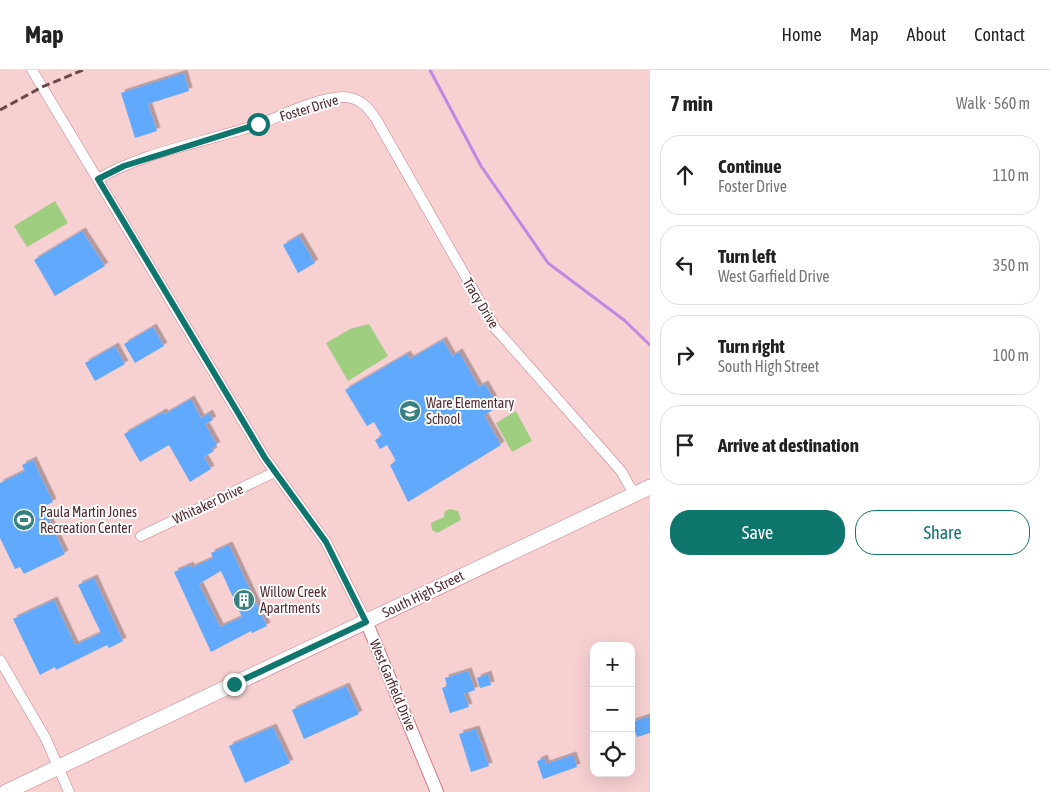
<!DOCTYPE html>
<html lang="en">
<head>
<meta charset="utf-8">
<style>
  :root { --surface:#fff; --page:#f6f6f6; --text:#222; --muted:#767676; --line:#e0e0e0; --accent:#0f766e }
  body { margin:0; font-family:"Asap Condensed",sans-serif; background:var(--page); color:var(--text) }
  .controls { position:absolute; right:15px; bottom:15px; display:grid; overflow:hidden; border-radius:10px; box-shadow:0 5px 20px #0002 }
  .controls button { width:45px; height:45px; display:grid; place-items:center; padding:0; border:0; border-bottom:1px solid var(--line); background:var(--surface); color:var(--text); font:25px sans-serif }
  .stop { position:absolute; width:15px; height:15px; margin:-11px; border:4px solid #0f766e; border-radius:50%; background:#fff }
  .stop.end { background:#0f766e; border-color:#fff; box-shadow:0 1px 5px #0008 }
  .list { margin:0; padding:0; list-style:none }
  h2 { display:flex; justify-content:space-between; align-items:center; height:65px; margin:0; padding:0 20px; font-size:21px }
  h2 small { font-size:16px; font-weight:400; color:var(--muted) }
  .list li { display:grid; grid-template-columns:32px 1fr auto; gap:15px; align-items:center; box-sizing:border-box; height:80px; margin:0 10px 10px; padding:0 10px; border:1px solid var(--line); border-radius:20px }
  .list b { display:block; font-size:19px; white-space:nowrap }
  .list p { margin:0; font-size:16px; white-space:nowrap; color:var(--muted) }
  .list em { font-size:16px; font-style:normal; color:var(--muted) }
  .actions { display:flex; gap:10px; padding:15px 20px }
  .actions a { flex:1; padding:11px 0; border:1px solid var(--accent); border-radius:20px; text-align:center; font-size:18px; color:var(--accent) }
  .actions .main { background:var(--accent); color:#fff }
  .icon { flex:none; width:28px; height:28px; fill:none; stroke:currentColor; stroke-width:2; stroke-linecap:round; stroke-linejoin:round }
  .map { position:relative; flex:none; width:650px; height:722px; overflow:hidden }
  header { display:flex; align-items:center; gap:30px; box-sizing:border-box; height:70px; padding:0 25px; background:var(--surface); border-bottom:1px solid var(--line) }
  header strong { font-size:24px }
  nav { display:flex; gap:28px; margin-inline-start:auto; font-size:18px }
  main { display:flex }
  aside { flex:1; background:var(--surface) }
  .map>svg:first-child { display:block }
  .green { fill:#a0ce80 }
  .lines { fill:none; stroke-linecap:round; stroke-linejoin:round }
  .stream { stroke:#c287e1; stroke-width:3 }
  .building { fill:#61a9fc; fill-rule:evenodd; filter:url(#shadow) }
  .minor-casing { stroke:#d37b85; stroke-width:11 }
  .tertiary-casing { stroke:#d37b85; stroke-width:14 }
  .secondary-casing { stroke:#d37b85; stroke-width:16 }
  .minor { stroke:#fff; stroke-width:10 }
  .tertiary { stroke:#fff; stroke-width:12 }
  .secondary { stroke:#fff; stroke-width:15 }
  .rail { stroke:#6c474b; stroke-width:3; stroke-dasharray:8 4; stroke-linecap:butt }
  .route { stroke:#0f766e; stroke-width:6 }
  .labels { text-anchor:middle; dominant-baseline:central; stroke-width:4; stroke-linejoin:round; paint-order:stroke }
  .street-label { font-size:14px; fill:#512c30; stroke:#fcfcfc }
  .poi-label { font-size:14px; fill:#512c30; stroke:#fcfcfc; text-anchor:start }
</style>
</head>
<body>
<header>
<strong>Map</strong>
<nav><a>Home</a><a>Map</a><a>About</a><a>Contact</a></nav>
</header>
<main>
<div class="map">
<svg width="650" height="722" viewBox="0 0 650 722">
  <defs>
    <filter id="shadow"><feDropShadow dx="3.5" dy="-3.5" stdDeviation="0" flood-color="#0004"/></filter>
  </defs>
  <rect width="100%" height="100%" fill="#f7d0d2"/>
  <g class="green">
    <path d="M55 131 68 153 27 177 14 156Z"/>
    <path d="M369 254 388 286 348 311 326 273 350 259Z"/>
    <path d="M516 341 532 371 512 382 496 353Z"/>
    <path d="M450 439 458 441 461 450 437 463 432 460 431 453 444 447 445 441Z"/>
  </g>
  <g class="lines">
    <path class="stream" d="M430 0 481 96 548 193 624 250 650 275"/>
  </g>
  <g class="building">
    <path d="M184 3 189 21 148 34 157 61 135 68 121 23Z"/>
    <path d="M82 161 105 196 55 226 34 190Z"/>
    <path d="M299 166 315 193 298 203 283 175Z"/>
    <path d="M153 257 164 276 135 293 124 274Z"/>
    <path d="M443 270 452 286 459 282 479 317 485 314 498 337 484 345 501 375 408 432 390 395 396 391 387 375 380 379 375 370 382 366 374 352 367 356 345 320 407 284 410 289Z"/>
    <path d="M115 276 125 294 95 311 85 293Z"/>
    <path d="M191 329 201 348 209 343 213 350 205 354 217 375 212 378 214 381 204 387 211 399 190 412 169 375 140 392 124 364 163 342 165 344Z"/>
    <path d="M33 390 53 432 43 437 65 484 24 504 20 497 15 499 0 468V413L25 401 22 395Z"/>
    <path d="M229 475 267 556 252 563 251 561 211 582 174 502 190 495 191 498 213 488 211 483ZM221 501 242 547 220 557 199 514Z"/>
    <path d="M94 508 123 571 109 578 107 575 56 600 55 597 40 605 13 549 54 530 75 575 101 563 78 515Z"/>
    <path d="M468 601 475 620 464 624 469 637 450 643 442 618 447 616 445 608Z"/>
    <path d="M488 604 491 615 480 618 477 608Z"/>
    <path d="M346 616 359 644 304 669 292 640Z"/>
    <path d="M650 646V663L637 667 632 652Z"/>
    <path d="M273 657 290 693 245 713 229 676Z"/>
    <path d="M476 659 489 696 471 702 459 664Z"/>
    <path d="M573 685 577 697 543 709 537 691 544 688 546 694Z"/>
  </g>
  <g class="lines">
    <g class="minor-casing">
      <g id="minor">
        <path d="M32 0 265 388 326 472 366 551"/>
        <path d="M98 109C145 81 207 72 260 54 283 45 319 27 343 27 359 27 368 37 376 49L495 258 621 401 634 424"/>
        <path d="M141 466 275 402"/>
        <path d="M0 590 46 669 69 722"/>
      </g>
    </g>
    <g class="tertiary-casing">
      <path id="tertiary" d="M366 551 437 722"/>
    </g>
    <g class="secondary-casing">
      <path id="secondary" d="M6 722 650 417"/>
    </g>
    <use href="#minor" class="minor"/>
    <use href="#tertiary" class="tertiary"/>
    <use href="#secondary" class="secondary"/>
    <path class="rail" d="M0 40 42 17 83 0"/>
  </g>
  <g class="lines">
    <path class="route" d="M234 614 366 552 326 472 265 388 98 109 124 96 258 54"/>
  </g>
  <defs>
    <g id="school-disc" transform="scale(1.125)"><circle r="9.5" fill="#38807f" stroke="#fcfcfc"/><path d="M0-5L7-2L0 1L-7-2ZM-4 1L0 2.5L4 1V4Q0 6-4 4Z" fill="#fff"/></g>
    <g id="stadium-disc" transform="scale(1.125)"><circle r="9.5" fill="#38807f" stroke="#fcfcfc"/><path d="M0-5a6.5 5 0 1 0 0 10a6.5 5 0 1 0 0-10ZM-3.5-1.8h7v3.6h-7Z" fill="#fff"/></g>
    <g id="building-disc" transform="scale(1.125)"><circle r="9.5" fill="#38807f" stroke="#fcfcfc"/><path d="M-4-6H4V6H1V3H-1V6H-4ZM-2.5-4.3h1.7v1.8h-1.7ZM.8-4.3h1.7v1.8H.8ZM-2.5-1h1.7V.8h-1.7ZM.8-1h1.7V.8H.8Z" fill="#fff"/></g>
  </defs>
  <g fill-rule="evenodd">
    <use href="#school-disc" x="410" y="341"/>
    <use href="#stadium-disc" x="24" y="450"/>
    <use href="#building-disc" x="244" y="530"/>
  </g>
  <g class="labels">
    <g class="street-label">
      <text transform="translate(309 38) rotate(-17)">Foster Drive</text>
      <text transform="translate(481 233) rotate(59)">Tracy Drive</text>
      <text transform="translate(208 434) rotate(-25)">Whitaker Drive</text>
      <text transform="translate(423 524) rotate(-26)">South High Street</text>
      <text transform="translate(393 615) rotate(67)">West Garfield Drive</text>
    </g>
    <g class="poi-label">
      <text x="426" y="333">Ware Elementary<tspan x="426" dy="16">School</tspan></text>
      <text x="40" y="442">Paula Martin Jones<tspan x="40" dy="16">Recreation Center</tspan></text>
      <text x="260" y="522">Willow Creek<tspan x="260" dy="16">Apartments</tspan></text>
    </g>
  </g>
</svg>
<div class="controls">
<button>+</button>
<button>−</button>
<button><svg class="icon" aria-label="locate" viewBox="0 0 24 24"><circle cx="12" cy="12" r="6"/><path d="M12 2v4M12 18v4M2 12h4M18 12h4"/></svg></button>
</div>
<div class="stop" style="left:258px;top:54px"></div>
<div class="stop end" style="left:234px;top:614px"></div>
</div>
<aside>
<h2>7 min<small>Walk · 560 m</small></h2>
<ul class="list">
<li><svg class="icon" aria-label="ahead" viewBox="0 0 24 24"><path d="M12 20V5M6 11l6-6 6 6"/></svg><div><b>Continue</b><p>Foster Drive</p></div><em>110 m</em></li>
<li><svg class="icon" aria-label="left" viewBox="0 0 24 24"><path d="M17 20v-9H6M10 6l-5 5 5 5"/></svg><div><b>Turn left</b><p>West Garfield Drive</p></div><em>350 m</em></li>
<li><svg class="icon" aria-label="right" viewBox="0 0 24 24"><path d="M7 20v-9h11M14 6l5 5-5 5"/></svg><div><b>Turn right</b><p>South High Street</p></div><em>100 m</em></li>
<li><svg class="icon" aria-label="arrive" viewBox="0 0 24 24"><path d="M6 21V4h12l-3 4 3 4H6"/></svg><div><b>Arrive at destination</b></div></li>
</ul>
<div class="actions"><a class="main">Save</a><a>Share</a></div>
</aside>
</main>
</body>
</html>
